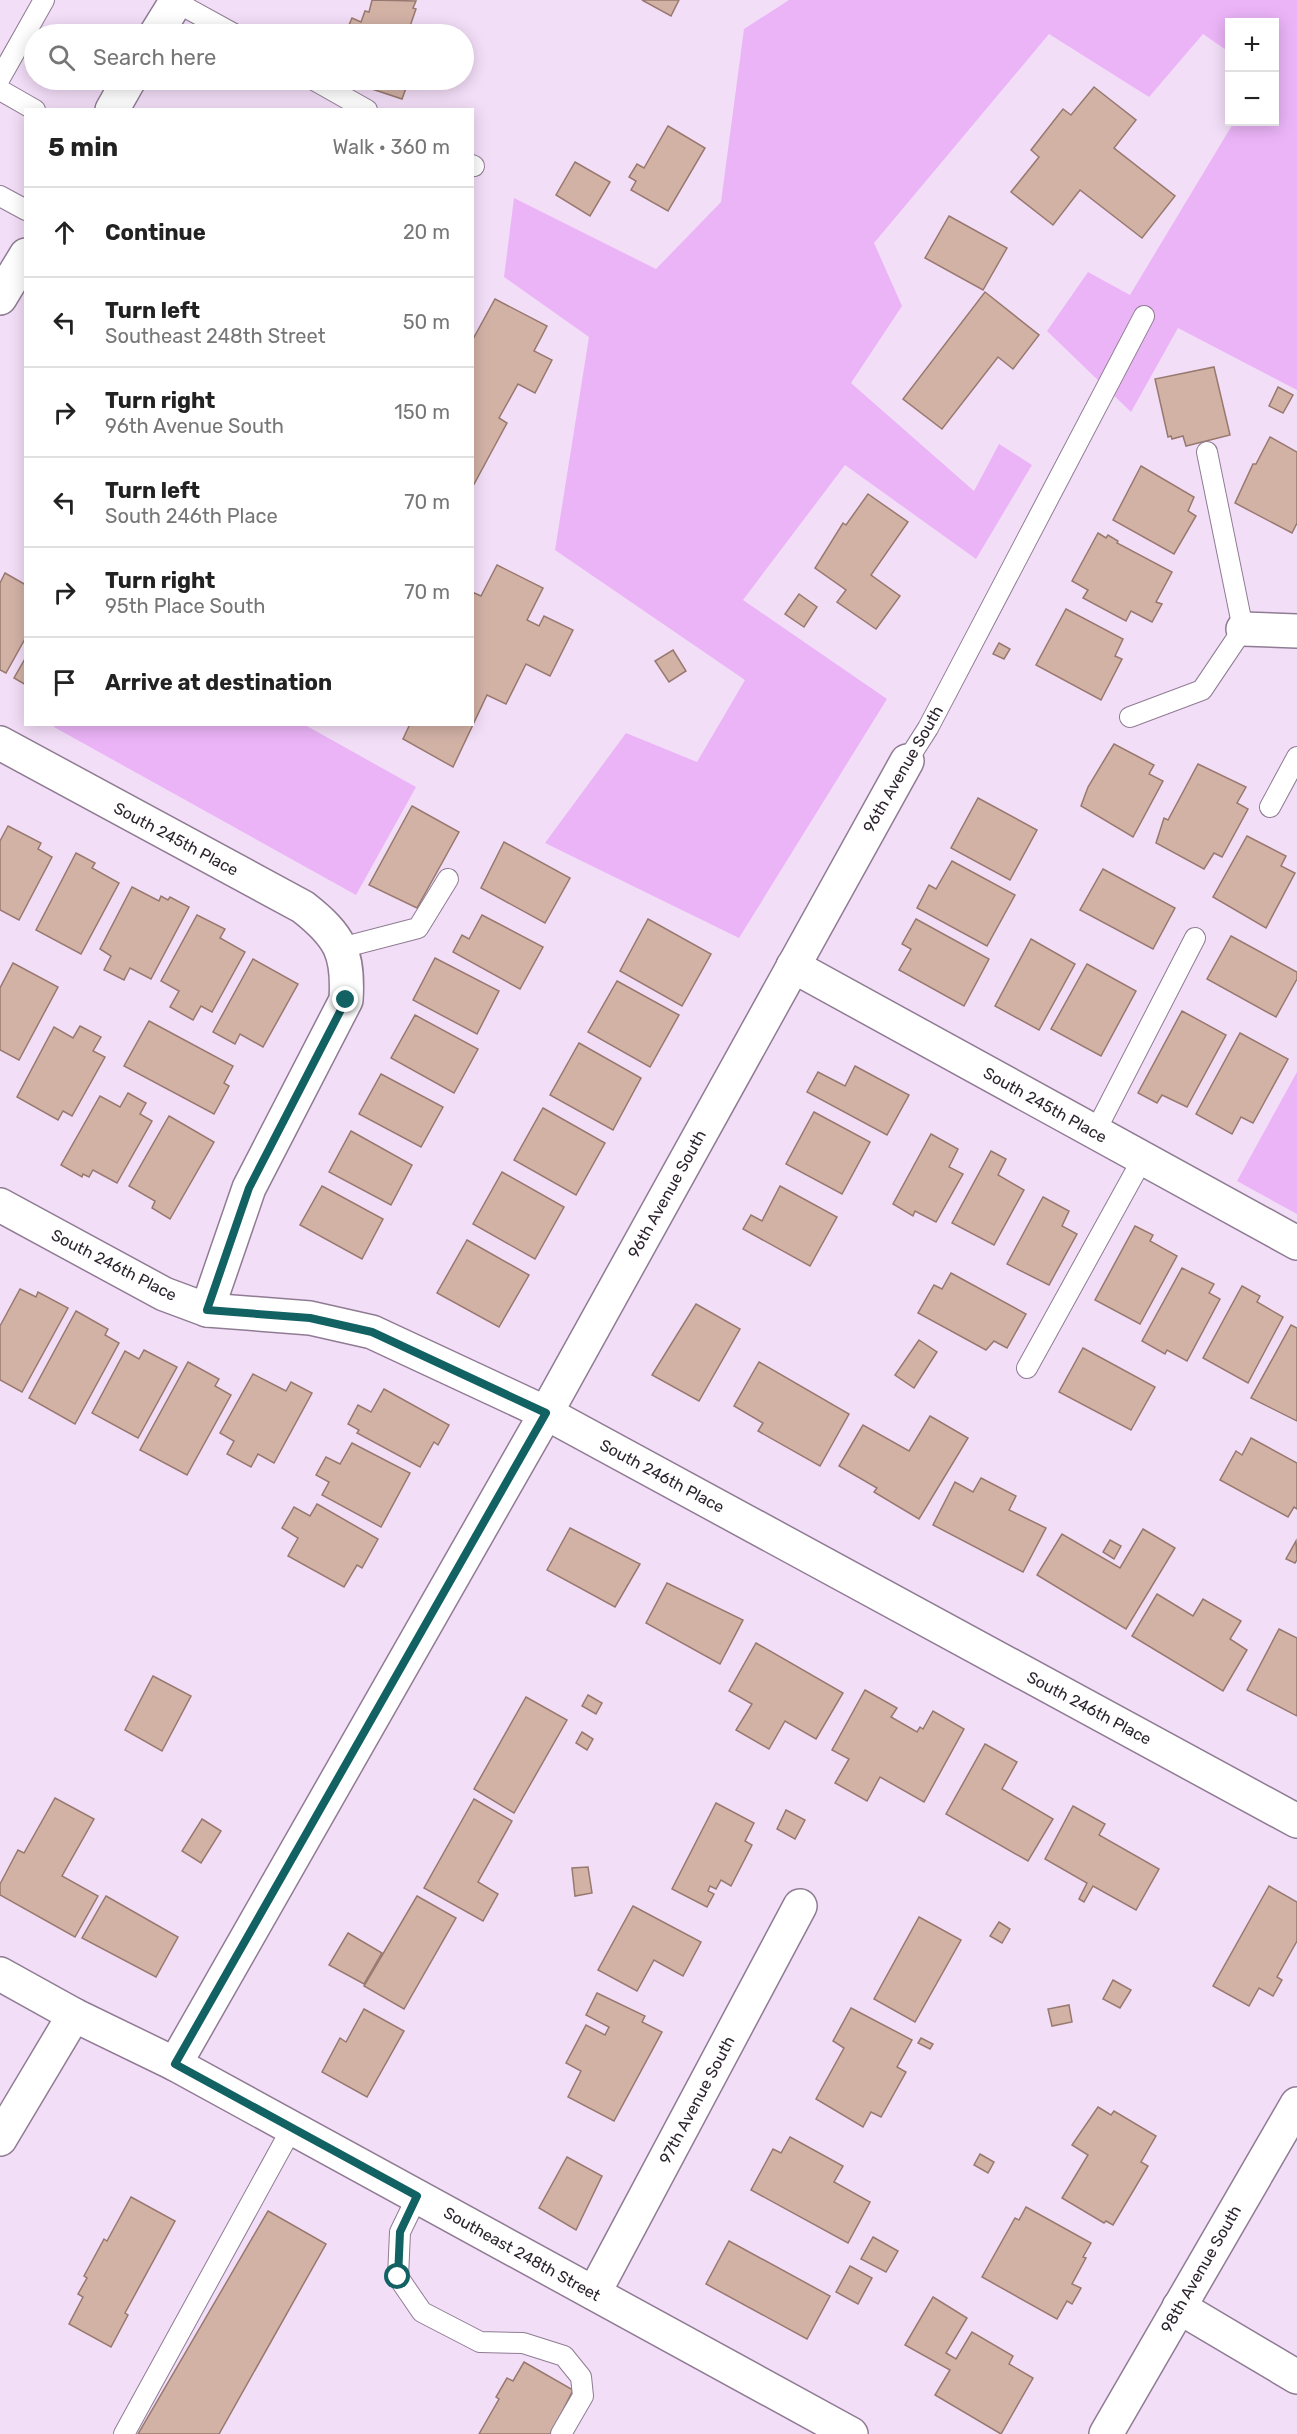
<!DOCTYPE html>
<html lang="en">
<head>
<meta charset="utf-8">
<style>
  :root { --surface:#fff; --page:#f6f6f6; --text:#222; --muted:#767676; --line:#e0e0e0 }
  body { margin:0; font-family:Rubik,sans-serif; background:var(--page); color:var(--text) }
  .controls { position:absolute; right:18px; top:18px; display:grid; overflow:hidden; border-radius:0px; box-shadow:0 3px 15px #0003 }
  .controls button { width:54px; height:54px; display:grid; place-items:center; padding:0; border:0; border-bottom:2px solid var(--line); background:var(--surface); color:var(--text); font:30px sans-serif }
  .stop { position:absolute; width:18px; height:18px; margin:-14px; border:4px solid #126264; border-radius:50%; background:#fff }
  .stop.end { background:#126264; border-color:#fff; box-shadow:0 2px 6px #0008 }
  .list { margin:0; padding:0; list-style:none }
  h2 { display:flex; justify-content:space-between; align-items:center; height:78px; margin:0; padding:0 24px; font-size:26px }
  h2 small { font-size:20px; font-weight:400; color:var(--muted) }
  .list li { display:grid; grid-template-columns:39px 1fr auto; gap:18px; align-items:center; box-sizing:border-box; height:90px; padding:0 24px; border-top:2px solid var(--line) }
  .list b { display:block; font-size:22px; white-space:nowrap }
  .list p { margin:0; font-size:20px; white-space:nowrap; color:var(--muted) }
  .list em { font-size:20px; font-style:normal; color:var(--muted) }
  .icon { flex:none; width:33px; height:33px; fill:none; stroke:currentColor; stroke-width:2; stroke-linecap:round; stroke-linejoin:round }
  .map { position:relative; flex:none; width:1297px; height:2434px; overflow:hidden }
  .search { position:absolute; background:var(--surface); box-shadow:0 3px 15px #0003; left:24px; top:24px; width:450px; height:66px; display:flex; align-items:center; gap:15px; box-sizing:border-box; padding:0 21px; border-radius:33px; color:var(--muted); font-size:22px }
  .panel { position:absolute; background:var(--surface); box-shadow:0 3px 15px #0003; left:24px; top:108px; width:450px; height:618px; border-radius:0px }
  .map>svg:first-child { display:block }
  .green { fill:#ebb4f7 }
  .building { fill:#d3b2a6; stroke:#98796f; stroke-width:1.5 }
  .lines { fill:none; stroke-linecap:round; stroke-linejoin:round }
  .service-casing { stroke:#8f7c93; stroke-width:22 }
  .minor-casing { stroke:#8f7c93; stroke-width:36 }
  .tertiary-casing { stroke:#8f7c93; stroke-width:36 }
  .service { stroke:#fff; stroke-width:20 }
  .minor { stroke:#fff; stroke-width:33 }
  .tertiary { stroke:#fff; stroke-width:33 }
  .route { stroke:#126264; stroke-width:8 }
  .labels { text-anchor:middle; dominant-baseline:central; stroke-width:4.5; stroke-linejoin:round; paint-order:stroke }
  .street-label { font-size:16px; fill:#2c242e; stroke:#fff }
</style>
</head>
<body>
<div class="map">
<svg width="1297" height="2434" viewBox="0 0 1297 2434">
  <rect width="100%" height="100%" fill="#f3def8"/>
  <g class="green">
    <path d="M789 0H1297V390L1178 328 1131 412 1047 331 1088 272 1130 295 1234 122H1274V22H1230L1229 52 1203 34 1149 97 1049 34 874 243 902 306 851 383 974 491 999 444 1032 465 976 559 845 465 743 600 887 699 739 938 545 843 626 733 697 762 745 680 555 550 589 337 504 277 514 198 656 269 721 202 744 29Z"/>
    <path d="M55 725H305L416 787 356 895 54 727Z"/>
    <path d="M1297 1072V1214L1237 1181Z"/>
  </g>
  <g class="building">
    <path d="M372 0 416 1 413 8 416 9 408 32 402 34H345L352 18 361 22 365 11 369 12Z"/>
    <path d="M642 0H679L671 16Z"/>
    <path d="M345 80H409L402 99Z"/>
    <path d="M1094 87 1136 120 1114 148 1175 196 1142 238 1080 190 1053 225 1011 192 1039 157 1031 150 1063 109 1071 115Z"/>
    <path d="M668 126 705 148 668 211 631 190 636 181 629 177 637 164 644 168Z"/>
    <path d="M575 162 610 182 590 216 556 195Z"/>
    <path d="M949 216 1007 248 983 290 925 258Z"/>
    <path d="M985 292 1039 335 1013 369 998 357 942 429 903 399Z"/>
    <path d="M495 299 547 326 534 351 552 360 535 393 518 384 499 418 507 423 472 488V341Z"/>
    <path d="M1214 367 1230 435 1186 446 1183 436 1172 439 1171 436 1168 437 1155 379Z"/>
    <path d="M1278 387 1293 395 1283 413 1269 406Z"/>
    <path d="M1270 437 1297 452V523L1292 533 1235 503 1253 464H1256Z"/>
    <path d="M1141 466 1194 497 1188 511 1196 516 1174 554 1113 520Z"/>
    <path d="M868 494 908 522 871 575 900 596 876 629 837 602 846 590 815 568 843 523 846 525Z"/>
    <path d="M1098 533 1106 538 1108 535 1118 541 1117 543 1172 572 1156 602 1162 604 1152 622 1131 611 1126 621 1083 598 1088 590 1072 581Z"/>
    <path d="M497 565 543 588 527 620 539 626 544 616 573 630 550 676 526 664 506 704 487 695 453 767 403 739 410 724H472V592L481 596Z"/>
    <path d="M5 573 26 585V637L6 673 0 670V583Z"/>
    <path d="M799 594 817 607 804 627 785 614Z"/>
    <path d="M1066 609 1123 639 1115 656 1122 659 1101 700 1036 665Z"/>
    <path d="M999 643 1010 649 1004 659 993 654Z"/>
    <path d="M673 650 686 671 669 682 655 661Z"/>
    <path d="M26 657V685L14 678Z"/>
    <path d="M1114 744 1154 765 1149 774 1163 781 1133 837 1081 806 1088 787Z"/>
    <path d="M1198 764 1246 787 1237 803 1248 809 1222 857 1214 853 1204 869 1156 843 1164 818 1168 820Z"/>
    <path d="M978 798 1037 830 1010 880 951 848Z"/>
    <path d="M412 806 459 832 417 908 369 885Z"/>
    <path d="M8 826 41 843 38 849 52 857 19 920 0 910V841Z"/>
    <path d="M1247 836 1286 856 1281 866 1295 873 1266 928 1213 897Z"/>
    <path d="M504 842 570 878 545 923 481 888Z"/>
    <path d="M76 853 95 863 92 868 119 883 81 954 36 930Z"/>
    <path d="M952 861 1015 895 987 946 917 908 929 885 936 889Z"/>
    <path d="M1103 869 1175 908 1153 949 1080 910Z"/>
    <path d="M132 887 159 901 161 896 168 900 170 897 189 907 151 979 130 968 124 980 104 970 111 956 100 949Z"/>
    <path d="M197 915 225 929 220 938 245 952 212 1012 201 1006 193 1020 170 1007 179 991 161 981Z"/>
    <path d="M482 915 543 947 520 989 453 952 462 935 469 939Z"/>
    <path d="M648 919 711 954 682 1006 620 971Z"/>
    <path d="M916 919 989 959 964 1006 899 970 911 949 902 944Z"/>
    <path d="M1231 936 1297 972V979L1276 1017 1207 979Z"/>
    <path d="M1031 939 1075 964 1039 1030 995 1006Z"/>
    <path d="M435 958 499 991 477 1034 413 1000Z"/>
    <path d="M253 959 298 984 263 1047 240 1034 235 1044 213 1032Z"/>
    <path d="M13 963 58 987 19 1060 0 1050V988Z"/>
    <path d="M1087 964 1136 991 1101 1056 1051 1029Z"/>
    <path d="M617 981 679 1015 650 1067 588 1032Z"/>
    <path d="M1182 1011 1226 1035 1187 1107 1162 1095 1157 1103 1138 1093Z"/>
    <path d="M415 1015 478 1049 454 1093 391 1058Z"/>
    <path d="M149 1021 233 1066 224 1083 229 1086 214 1114 124 1066Z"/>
    <path d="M80 1026 101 1037 93 1051 105 1057 72 1116 63 1111 58 1120 17 1097 54 1027 73 1038Z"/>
    <path d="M1240 1033 1288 1059 1253 1123 1241 1117 1232 1134 1196 1114Z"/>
    <path d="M579 1043 641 1078 613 1130 550 1095Z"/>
    <path d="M855 1066 909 1095 887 1135 807 1092 818 1072 845 1086Z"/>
    <path d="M381 1074 443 1107 421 1147 359 1114Z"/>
    <path d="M128 1093 146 1103 140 1114 152 1121 117 1183 93 1170 89 1177 83 1174 82 1177 61 1165 100 1096 120 1107Z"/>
    <path d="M543 1108 605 1143 576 1195 514 1160Z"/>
    <path d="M814 1112 870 1142 842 1194 786 1164Z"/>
    <path d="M169 1116 214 1142 170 1219 152 1208 155 1201 129 1186Z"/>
    <path d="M351 1131 412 1165 391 1205 329 1172Z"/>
    <path d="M931 1134 958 1149 949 1167 963 1174 936 1222 915 1211 913 1216 893 1204Z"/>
    <path d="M991 1151 1006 1159 998 1175 1024 1190 994 1245 952 1223Z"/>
    <path d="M502 1172 564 1207 535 1259 473 1224Z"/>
    <path d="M322 1186 383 1219 362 1259 300 1225Z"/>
    <path d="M780 1186 837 1217 810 1266 743 1229 751 1215 762 1221Z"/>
    <path d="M1043 1197 1069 1211 1062 1226 1077 1234 1049 1285 1007 1264Z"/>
    <path d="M1135 1226 1153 1235 1150 1241 1177 1256 1140 1324 1095 1300Z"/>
    <path d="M467 1240 529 1275 499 1327 437 1293Z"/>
    <path d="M1182 1268 1214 1284 1209 1293 1220 1299 1187 1361 1167 1350 1165 1354 1142 1341Z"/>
    <path d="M951 1273 1026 1314 1007 1348 994 1341 986 1350 918 1313 934 1285 942 1289Z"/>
    <path d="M1242 1286 1260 1296 1257 1302 1283 1317 1248 1383 1203 1358Z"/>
    <path d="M20 1289 36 1297 38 1292 68 1308 22 1392 0 1380V1326Z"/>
    <path d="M696 1304 740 1329 699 1401 652 1375Z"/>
    <path d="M76 1311 108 1329 105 1335 119 1343 75 1424 29 1398Z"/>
    <path d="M1291 1325 1297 1328V1421L1251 1398Z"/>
    <path d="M919 1340 937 1352 914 1388 895 1375Z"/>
    <path d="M1083 1348 1155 1387 1131 1430 1059 1392Z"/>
    <path d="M144 1350 177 1367 138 1438 92 1413 125 1351 139 1359Z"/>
    <path d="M188 1362 219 1379 215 1386 231 1395 187 1475 140 1450Z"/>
    <path d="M759 1362 849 1414 820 1466 758 1431 763 1423 734 1406Z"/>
    <path d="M253 1374 286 1391 291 1382 312 1393 274 1463 258 1454 251 1467 227 1454 234 1441 220 1433Z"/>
    <path d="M384 1389 449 1425 438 1445 434 1442 420 1467 357 1433 359 1430 348 1424 358 1405 371 1412Z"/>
    <path d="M930 1416 968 1438 919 1519 874 1492 877 1488 839 1466 863 1425 909 1451Z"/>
    <path d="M1251 1438 1297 1463V1509L1294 1507 1288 1517 1220 1480 1236 1451 1242 1455Z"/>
    <path d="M352 1443 410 1473 381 1527 322 1495 329 1482 316 1475 326 1457 340 1464Z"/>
    <path d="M981 1478 1016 1496 1009 1510 1046 1528 1023 1572 933 1525 955 1482 973 1492Z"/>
    <path d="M317 1504 378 1539 362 1568 357 1565 344 1587 288 1556 298 1538 282 1528 294 1507 310 1516Z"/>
    <path d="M570 1528 640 1564 615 1607 547 1570Z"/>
    <path d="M1143 1529 1175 1548 1126 1629 1037 1575 1062 1534 1120 1568Z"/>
    <path d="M1110 1540 1121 1546 1114 1559 1103 1552Z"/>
    <path d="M1296 1541 1297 1560 1295 1563 1286 1559Z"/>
    <path d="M667 1583 743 1620 720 1664 646 1623Z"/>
    <path d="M1157 1594 1193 1616 1203 1599 1241 1621 1230 1639 1247 1650 1223 1691 1132 1636Z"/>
    <path d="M1279 1629 1297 1638V1716L1247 1690Z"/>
    <path d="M756 1643 843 1693 816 1739 785 1721 769 1749 736 1730 752 1704 729 1691Z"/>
    <path d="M153 1676 191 1696 162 1751 125 1730Z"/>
    <path d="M865 1690 897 1708 891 1717 917 1732 920 1727 923 1729 933 1711 964 1729 924 1802 880 1777 867 1801 835 1783 849 1759 832 1750Z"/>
    <path d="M588 1695 602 1703 596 1714 582 1706Z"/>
    <path d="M526 1697 567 1720 514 1813 474 1789Z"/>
    <path d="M582 1732 593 1739 587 1750 576 1743Z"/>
    <path d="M985 1744 1017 1762 1002 1789 1053 1819 1028 1861 946 1814Z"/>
    <path d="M55 1798 94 1819 62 1876 98 1896 75 1937 0 1895V1884L18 1850 24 1853Z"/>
    <path d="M474 1799 512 1821 478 1882 498 1894 483 1921 424 1888Z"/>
    <path d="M716 1803 754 1823 745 1841 752 1845 731 1886 721 1880 716 1889 710 1886 708 1891 714 1894 707 1907 672 1889Z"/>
    <path d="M1073 1806 1105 1824 1099 1835 1159 1869 1136 1910 1093 1886 1084 1902 1079 1899 1087 1883 1045 1859Z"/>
    <path d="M786 1810 805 1820 795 1839 777 1829Z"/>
    <path d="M202 1819 221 1831 201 1863 182 1851Z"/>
    <path d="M588 1867 592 1893 575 1896 572 1868Z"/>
    <path d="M1269 1886 1297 1902V1941L1277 1977 1282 1980 1273 1996 1259 1988 1249 2006 1213 1986Z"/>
    <path d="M106 1896 178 1937 156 1977 82 1938Z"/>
    <path d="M417 1896 456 1918 404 2009 364 1986Z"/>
    <path d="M633 1906 701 1942 683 1976 654 1960 637 1991 598 1970Z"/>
    <path d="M919 1917 961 1940 915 2022 874 1999Z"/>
    <path d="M999 1922 1010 1929 1002 1943 990 1936Z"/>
    <path d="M348 1933 382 1953 364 1984 329 1965Z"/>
    <path d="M1113 1980 1131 1990 1120 2008 1103 1999Z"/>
    <path d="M597 1993 645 2016 642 2022 662 2032 614 2121 568 2097 581 2071 566 2063 586 2025 605 2035 609 2027 586 2015Z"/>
    <path d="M1069 2005 1072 2022 1052 2026 1048 2009Z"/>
    <path d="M851 2008 912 2040 897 2067 906 2072 881 2117 871 2112 863 2127 816 2099 844 2048 833 2041Z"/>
    <path d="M364 2009 404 2031 367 2097 322 2072 340 2038 346 2042Z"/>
    <path d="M921 2038 933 2044 930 2049 918 2043Z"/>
    <path d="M1098 2107 1111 2115 1114 2111 1156 2136 1141 2162 1148 2166 1113 2225 1106 2221 1104 2223 1062 2198 1088 2155 1072 2145Z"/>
    <path d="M790 2137 843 2166 834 2182 870 2202 848 2243 751 2190 773 2149 781 2153Z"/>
    <path d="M980 2154 994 2162 988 2173 974 2165Z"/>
    <path d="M567 2157 602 2176 576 2230 539 2208Z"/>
    <path d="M131 2197 175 2221 125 2313 128 2315 111 2347 69 2324 83 2297 78 2294 87 2278 84 2276 104 2239 107 2241Z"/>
    <path d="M1026 2207 1091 2243 1083 2257 1086 2258 1072 2284 1081 2288 1072 2304 1067 2301 1057 2319 982 2277 1015 2218 1019 2220Z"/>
    <path d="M268 2211 326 2244 219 2434H138Z"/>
    <path d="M873 2237 898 2251 886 2272 861 2259Z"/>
    <path d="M729 2241 830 2296 807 2339 706 2284Z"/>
    <path d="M850 2266 872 2278 858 2304 836 2292Z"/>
    <path d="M933 2297 967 2318 946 2353 956 2359 972 2332 1013 2356 1009 2364 1033 2378 1001 2434 935 2395 950 2370 905 2345Z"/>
    <path d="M524 2362 573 2390 551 2434H479L499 2399 496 2397 507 2378 513 2381Z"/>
  </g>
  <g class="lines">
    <g class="service-casing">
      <g id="service">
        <path d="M176 2 234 34"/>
        <path d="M0 78 44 0"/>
        <path d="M314 80 367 110"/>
        <path d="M0 90 35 110"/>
        <path d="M472 165 474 166"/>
        <path d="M0 196 26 210"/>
        <path d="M1130 717 1202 690 1243 629 1207 452"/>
        <path d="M907 761 928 728 1144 316"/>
        <path d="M1270 807 1297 757"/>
        <path d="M341 948 418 928 448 879"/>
        <path d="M1095 1132 1195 938"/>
        <path d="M1027 1368 1143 1158"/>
        <path d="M417 2197 400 2232 398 2277 422 2312 480 2342 523 2343 564 2356 581 2377 583 2396 561 2434"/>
        <path d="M124 2434 292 2128"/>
      </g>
    </g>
    <g class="minor-casing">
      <g id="minor">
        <path d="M1243 629 1297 631"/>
        <path d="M0 743 303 907C340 936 349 953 346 1000L249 1188 207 1310"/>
        <path d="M793 966 1297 1243"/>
        <path d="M0 1205 164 1294 207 1310 310 1318 372 1332 546 1413 1297 1821"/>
        <path d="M175 2064 546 1413 907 761"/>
        <path d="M0 2139 74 2015"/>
        <path d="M594 2293 800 1906"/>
        <path d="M1179 2307 1297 2377"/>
        <path d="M1106 2434 1297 2104"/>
      </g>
    </g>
    <g class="tertiary-casing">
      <g id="tertiary">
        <path d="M156 34 177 0"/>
        <path d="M112 110 129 80"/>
        <path d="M0 298 26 255"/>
        <path d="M0 1974 74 2015 175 2064 851 2434"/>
      </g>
    </g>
    <use href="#service" class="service"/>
    <use href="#minor" class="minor"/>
    <use href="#tertiary" class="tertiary"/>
  </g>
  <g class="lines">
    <path class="route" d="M346 1000 249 1188 207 1310 310 1318 372 1332 546 1413 175 2064 417 2196 400 2232 398 2277"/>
  </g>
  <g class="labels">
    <g class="street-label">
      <text transform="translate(903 769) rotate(-60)">96th Avenue South</text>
      <text transform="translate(176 839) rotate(28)">South 245th Place</text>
      <text transform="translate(1045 1105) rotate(29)">South 245th Place</text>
      <text transform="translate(667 1194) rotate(-61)">96th Avenue South</text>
      <text transform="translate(114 1265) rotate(27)">South 246th Place</text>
      <text transform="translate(662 1476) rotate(28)">South 246th Place</text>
      <text transform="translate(1089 1708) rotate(28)">South 246th Place</text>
      <text transform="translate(697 2100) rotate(-62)">97th Avenue South</text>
      <text transform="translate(522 2254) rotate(29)">Southeast 248th Street</text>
      <text transform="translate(1201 2269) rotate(-60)">98th Avenue South</text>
    </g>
  </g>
</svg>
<div class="controls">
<button>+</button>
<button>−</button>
</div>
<div class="stop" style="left:398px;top:2277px"></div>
<div class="stop end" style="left:346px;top:1000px"></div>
<div class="search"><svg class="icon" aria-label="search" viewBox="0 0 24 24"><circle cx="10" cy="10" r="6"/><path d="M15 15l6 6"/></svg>Search here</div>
<section class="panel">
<h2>5 min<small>Walk · 360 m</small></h2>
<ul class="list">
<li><svg class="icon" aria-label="ahead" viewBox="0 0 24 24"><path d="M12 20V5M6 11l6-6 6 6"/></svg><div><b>Continue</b></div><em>20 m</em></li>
<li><svg class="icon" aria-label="left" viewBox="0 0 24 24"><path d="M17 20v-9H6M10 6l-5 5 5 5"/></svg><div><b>Turn left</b><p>Southeast 248th Street</p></div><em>50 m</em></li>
<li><svg class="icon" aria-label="right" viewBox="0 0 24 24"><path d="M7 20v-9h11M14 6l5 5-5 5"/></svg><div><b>Turn right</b><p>96th Avenue South</p></div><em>150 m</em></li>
<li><svg class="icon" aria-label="left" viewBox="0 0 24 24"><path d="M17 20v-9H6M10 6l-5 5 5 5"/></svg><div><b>Turn left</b><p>South 246th Place</p></div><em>70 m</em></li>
<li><svg class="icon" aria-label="right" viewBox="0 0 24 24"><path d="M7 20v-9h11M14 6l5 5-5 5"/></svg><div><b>Turn right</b><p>95th Place South</p></div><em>70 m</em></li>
<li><svg class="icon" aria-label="arrive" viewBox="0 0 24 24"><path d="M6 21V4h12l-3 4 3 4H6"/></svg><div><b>Arrive at destination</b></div></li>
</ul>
</section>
</div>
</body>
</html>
